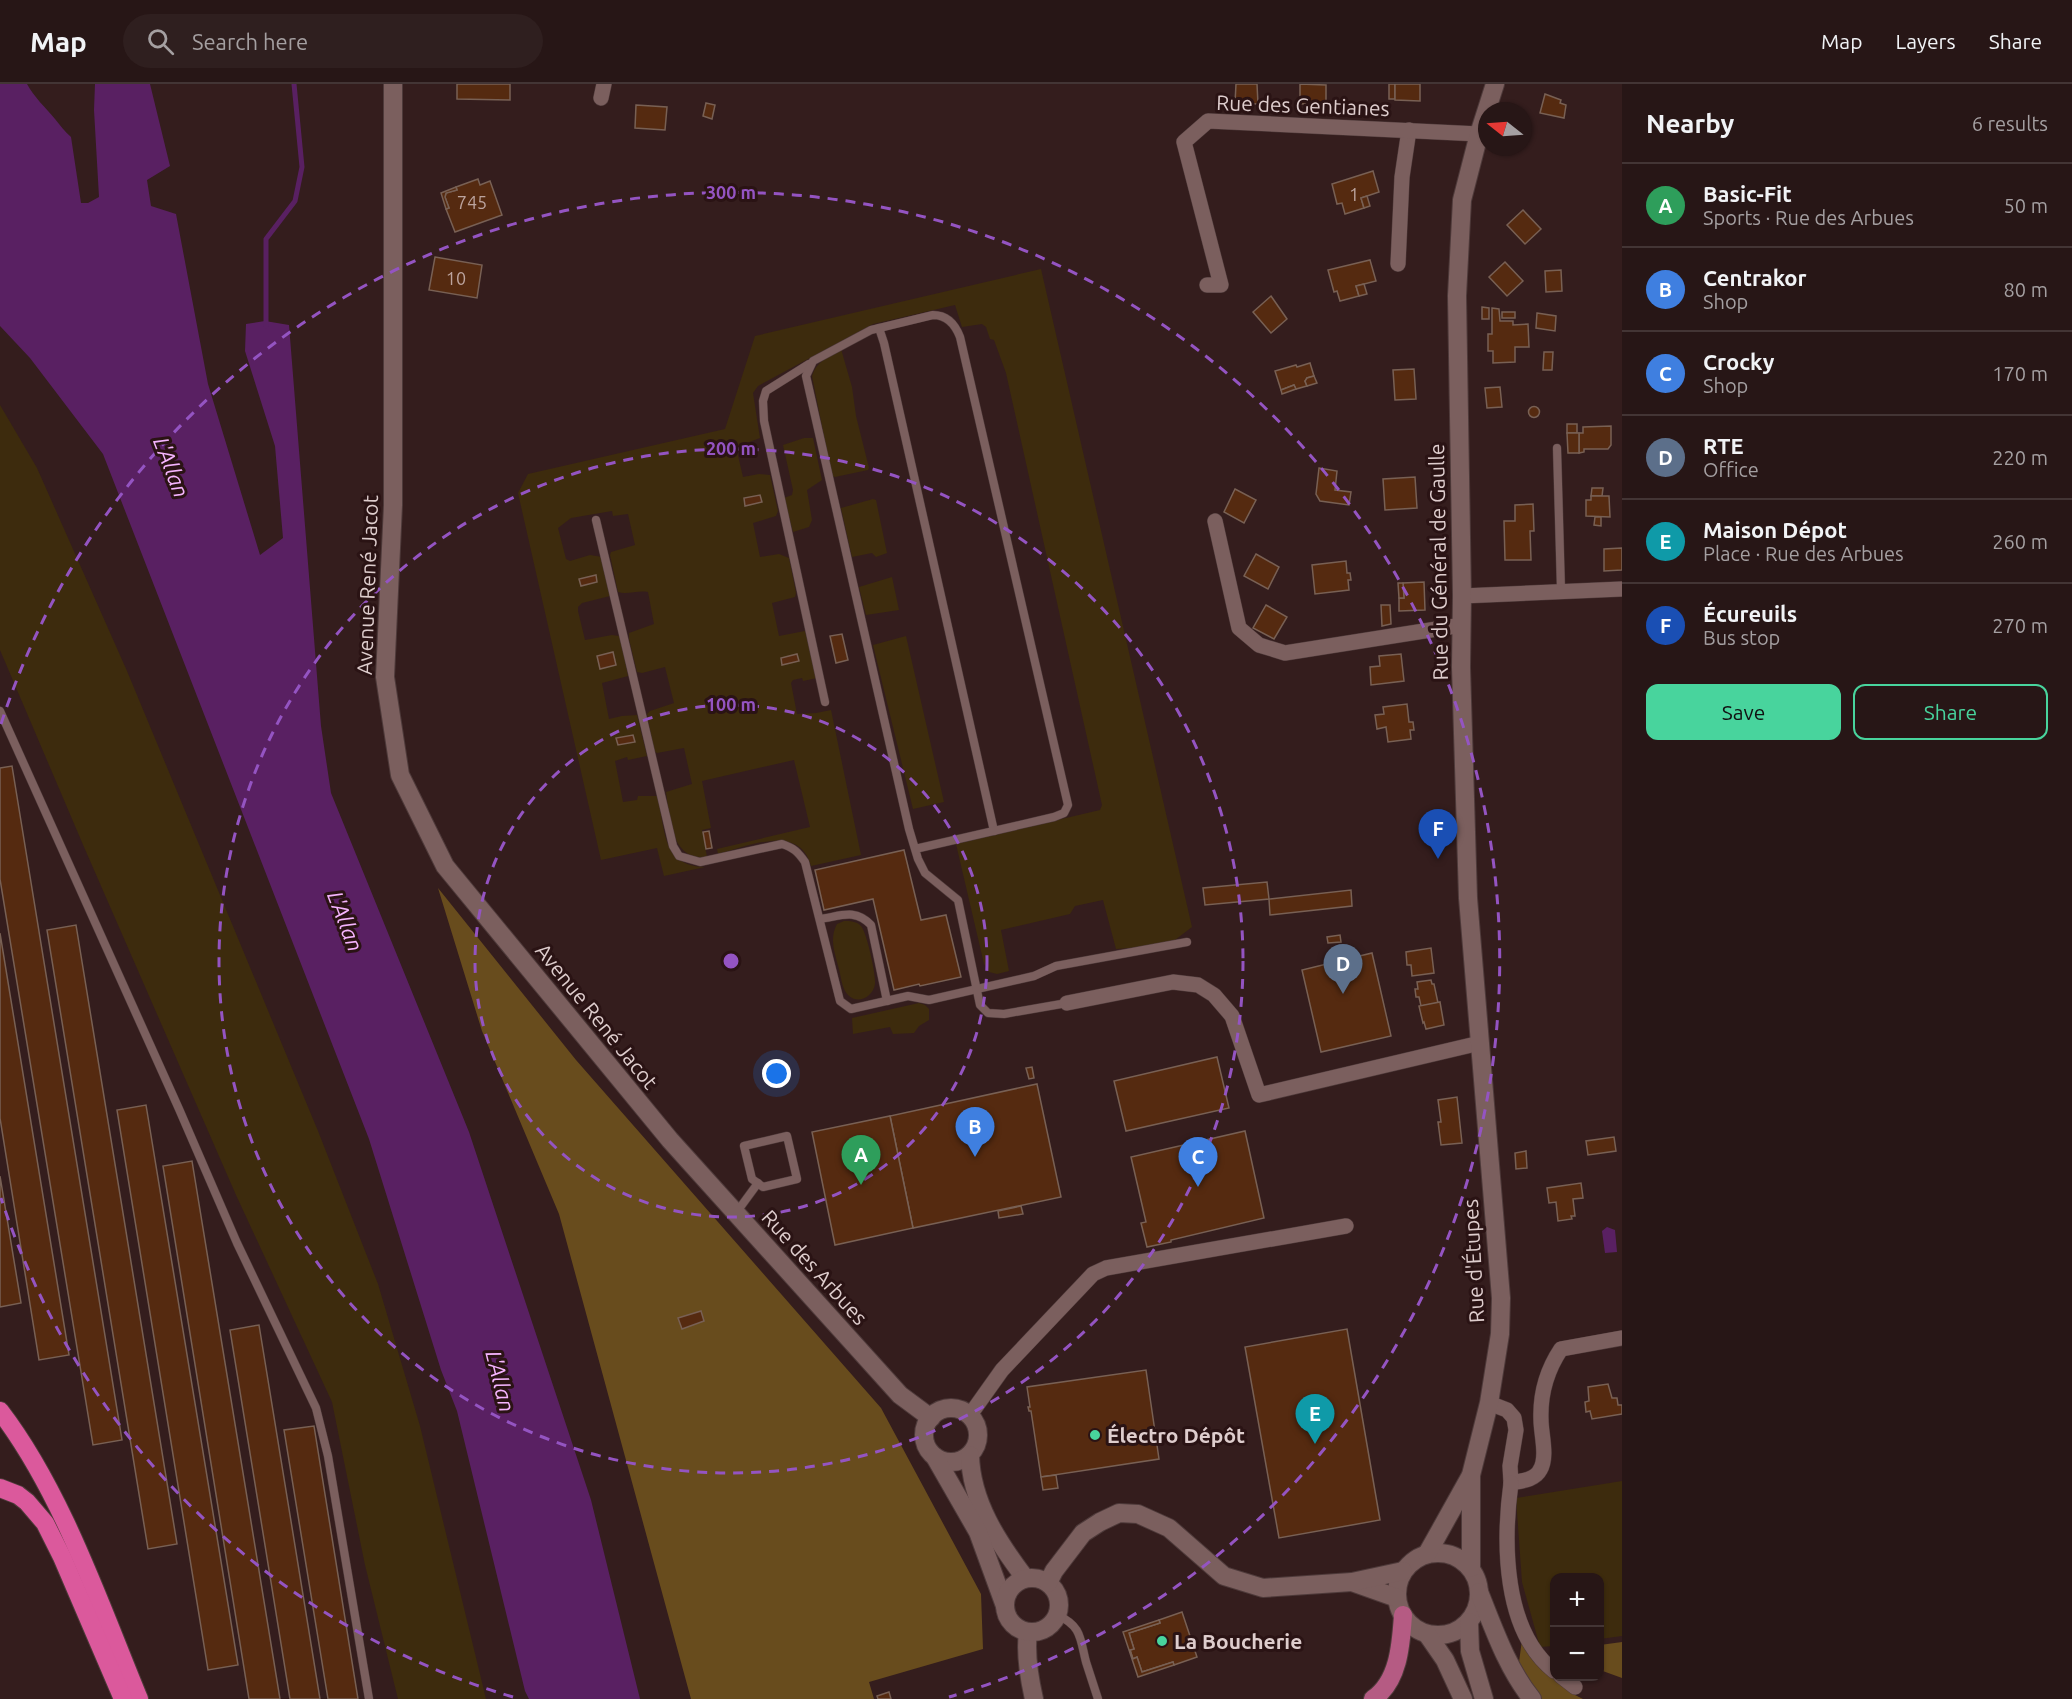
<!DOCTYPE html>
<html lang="en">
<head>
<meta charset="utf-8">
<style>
  :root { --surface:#271616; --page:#2f1f1f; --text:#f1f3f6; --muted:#a49fa1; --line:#433535; --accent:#48d49d }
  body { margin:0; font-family:Ubuntu,sans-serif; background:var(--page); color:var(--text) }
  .controls { position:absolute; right:18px; bottom:18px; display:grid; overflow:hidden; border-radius:12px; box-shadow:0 2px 4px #0004 }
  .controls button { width:54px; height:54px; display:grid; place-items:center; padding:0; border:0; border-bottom:2px solid var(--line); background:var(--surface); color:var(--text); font:30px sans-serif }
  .compass { position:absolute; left:1478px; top:18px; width:54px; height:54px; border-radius:50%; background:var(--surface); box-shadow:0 2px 4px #0004; rotate:287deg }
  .you { position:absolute; left:777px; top:990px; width:21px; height:21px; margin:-15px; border:4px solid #fff; border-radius:50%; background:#1a73e8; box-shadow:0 0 0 9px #1a73e833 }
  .badge { display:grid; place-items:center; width:39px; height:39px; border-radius:50%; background:var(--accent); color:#fff; font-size:20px; font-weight:700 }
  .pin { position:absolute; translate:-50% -50px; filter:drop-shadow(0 2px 3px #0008) }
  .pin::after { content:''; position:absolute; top:32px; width:21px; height:18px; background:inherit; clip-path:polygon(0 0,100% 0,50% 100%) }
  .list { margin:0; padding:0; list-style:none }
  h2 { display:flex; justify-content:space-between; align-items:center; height:78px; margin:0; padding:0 24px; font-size:26px }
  h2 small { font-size:20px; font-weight:400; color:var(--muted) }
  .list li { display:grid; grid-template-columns:39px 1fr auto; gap:18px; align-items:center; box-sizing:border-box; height:84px; padding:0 24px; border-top:2px solid var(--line) }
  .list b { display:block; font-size:22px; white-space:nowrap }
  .list p { margin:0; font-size:20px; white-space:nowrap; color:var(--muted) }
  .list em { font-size:20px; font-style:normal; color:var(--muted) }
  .actions { display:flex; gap:12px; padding:18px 24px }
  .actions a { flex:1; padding:14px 0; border:2px solid var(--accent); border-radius:12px; text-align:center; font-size:21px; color:var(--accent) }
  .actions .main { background:var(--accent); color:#111 }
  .icon { flex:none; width:33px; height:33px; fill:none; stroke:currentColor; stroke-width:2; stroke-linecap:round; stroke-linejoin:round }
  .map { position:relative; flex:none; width:1622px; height:1615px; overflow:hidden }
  header { display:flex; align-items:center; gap:36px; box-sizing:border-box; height:84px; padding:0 30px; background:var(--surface); border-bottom:2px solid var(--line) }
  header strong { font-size:28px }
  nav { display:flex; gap:33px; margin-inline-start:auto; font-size:21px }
  .search { width:420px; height:54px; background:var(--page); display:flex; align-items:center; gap:15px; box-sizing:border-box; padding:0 21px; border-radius:33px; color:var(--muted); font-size:22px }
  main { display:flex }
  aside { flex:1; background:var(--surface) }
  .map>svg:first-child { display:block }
  .green { fill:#3d2b0d }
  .forest { fill:#684c1d }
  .water { fill:#592062 }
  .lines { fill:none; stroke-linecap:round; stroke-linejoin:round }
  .stream { stroke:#592062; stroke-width:5 }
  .building { fill:#552a10; stroke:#786054; stroke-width:1.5 }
  .service-casing { stroke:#4e3a3a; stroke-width:9 }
  .minor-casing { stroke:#4e3a3a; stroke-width:16 }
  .tertiary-casing { stroke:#4e3a3a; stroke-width:20 }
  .secondary-casing { stroke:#4e3a3a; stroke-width:20 }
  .primary-casing { stroke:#4e3a3a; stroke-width:20 }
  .motorway-casing { stroke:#4e3a3a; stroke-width:20 }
  .service { stroke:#7b5f5e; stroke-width:8 }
  .minor { stroke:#7b5f5e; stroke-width:15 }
  .tertiary { stroke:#7b5f5e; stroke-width:18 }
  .secondary { stroke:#7b5f5e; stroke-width:18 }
  .primary { stroke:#b55b83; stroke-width:18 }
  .motorway { stroke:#db599c; stroke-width:18 }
  .ring { fill:none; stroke:#9454c2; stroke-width:3; stroke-dasharray:10 8 }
  .poi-dot { fill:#48d49d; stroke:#2a1314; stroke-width:2 }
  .labels { text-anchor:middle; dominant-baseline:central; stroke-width:6; stroke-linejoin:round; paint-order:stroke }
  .number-label { font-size:18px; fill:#bca49e }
  .street-label { font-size:21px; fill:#decdcd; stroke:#2a1314 }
  .poi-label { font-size:21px; font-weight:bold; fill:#decdcd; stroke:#2a1314; text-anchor:start }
  .water-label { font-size:22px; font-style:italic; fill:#f5b4fe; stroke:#2a1314 }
  .centre { fill:#9454c2; stroke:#2a1314; stroke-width:3 }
  .ring-label { font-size:18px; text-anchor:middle; font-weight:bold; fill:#9454c2; stroke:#2a1314; stroke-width:6; stroke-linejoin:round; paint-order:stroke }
</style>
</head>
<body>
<header>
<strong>Map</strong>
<div class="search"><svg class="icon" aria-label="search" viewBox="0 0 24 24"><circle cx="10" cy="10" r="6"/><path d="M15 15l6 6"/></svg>Search here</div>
<nav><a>Map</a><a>Layers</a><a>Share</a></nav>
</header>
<main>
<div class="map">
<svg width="1622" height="1615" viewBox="0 0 1622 1615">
  <rect width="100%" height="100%" fill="#341d1d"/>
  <g class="green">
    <path d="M1041 185 1192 843 1175 856 1143 863 1116 865 1103 816 1075 822 1070 830 1001 846 1009 887 997 890 989 888 984 880 956 760 1100 726 1102 721 1006 289 994 256 990 255 986 243 982 240 962 243 955 221 873 240 758 302 753 309 760 354 736 363 743 393 759 390 770 391 778 427 776 432 753 439 760 473 779 470 789 474 796 509 795 513 772 519 779 552 805 547 817 594 803 597 802 594 793 596 791 599 797 630 816 629 831 626 861 771 811 782C800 739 749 762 718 770L717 765 810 743 794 676 702 697 711 744 702 746 707 773C671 777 670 735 666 708L692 700 684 664 657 669 654 667 647 630 650 627 674 619 665 583 642 589 637 588 629 555V549L654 540 648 508C638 506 627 511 618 508L610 471 611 468 635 461 628 430 613 432 612 427 571 434 558 444 566 475 570 477 590 471 602 473 610 512 582 519 578 523V527L585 556 612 551 619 552 621 556 628 592 602 599 609 635 622 632 637 631 647 672 628 676 627 673 615 677 623 718 637 716 638 712H657C666 743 660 782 705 783L664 792 657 764 601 776 518 409 528 390 725 345 755 252Z"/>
    <path d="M841 265 852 303 856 332 869 384 868 386 835 393 832 392 812 292C816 278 828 273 841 265Z"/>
    <path d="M0 321 37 384 127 587 318 1047 378 1200 420 1342 486 1615H398L365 1481 332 1318 236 1111 84 763 0 566Z"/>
    <path d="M804 354H813L822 396 807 406 812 436 809 443 793 448 784 414 792 411 793 406 783 361Z"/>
    <path d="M873 415 876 416 887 469 876 473 872 469 852 473 841 424Z"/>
    <path d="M892 493 899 526 866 531 859 503Z"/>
    <path d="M906 552 944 718 913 725 873 561Z"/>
    <path d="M844 837C850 837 856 837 861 842 867 849 876 891 875 900 873 913 858 921 848 911 842 905 841 893 839 885 835 869 829 855 837 840Z"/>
    <path d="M919 919 925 921 929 925V936L919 942 914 949 893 950 890 943 853 950 852 934Z"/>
    <path d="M1622 1397V1552L1600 1555V1494H1554V1562L1540 1563 1522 1498 1516 1414Z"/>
  </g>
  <g class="forest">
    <path d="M438 804 576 976 881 1324 981 1510 983 1565 869 1598 874 1615H691L559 1130 482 947Z"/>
    <path d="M1522 1556 1569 1608 1583 1615H1542L1533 1604 1519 1578Z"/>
    <path d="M1622 1558V1594L1600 1586V1561Z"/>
  </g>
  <g class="water">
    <path d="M0 0H27C34 13 45 23 55 35 60 41 64 47 71 53L81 119H88L99 113 94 26 95 0H150L170 82 147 96 151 122 176 130 208 300 260 471 283 454 275 362 245 267 246 240 265 237 289 241 321 642 331 709 469 1048 591 1416 640 1615H529L525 1607 457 1327 441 1286 369 1055 103 370 30 274 0 242Z"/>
    <path d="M1607 1143 1615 1146 1617 1168 1605 1169 1602 1147Z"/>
  </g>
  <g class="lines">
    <path class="stream" d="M266 242V155L295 117 302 83 294 0"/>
  </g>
  <g class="building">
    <path d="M457 0H510V16L457 15Z"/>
    <path d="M1236 0H1257L1258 20 1235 19Z"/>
    <path d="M1300 0 1326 1V19L1300 20Z"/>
    <rect x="1389" y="0" width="6" height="15"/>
    <path d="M1395 0H1420V17L1395 16Z"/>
    <path d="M1545 10 1561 16 1560 19 1566 21 1564 34 1540 29Z"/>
    <path d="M706 19 715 21 712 35 703 32Z"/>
    <path d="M636 21 667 23 665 46 635 44Z"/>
    <path d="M1373 87 1379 108 1361 114 1364 124 1345 130 1342 119 1337 120 1332 100Z"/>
    <path d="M478 95 480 101 490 97 502 131 455 148 446 125 449 124 445 113 446 109 457 106 456 103Z"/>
    <path d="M456 103 457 106 446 109 445 113 449 124 446 125 441 109Z"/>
    <path d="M1367 112 1370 122 1364 124 1361 114Z"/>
    <path d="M1523 126 1541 145 1525 160 1507 141Z"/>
    <path d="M435 173 482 181 477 214 429 206Z"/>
    <path d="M1370 176 1376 197 1356 202 1359 212 1340 217 1337 207 1334 208 1328 186Z"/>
    <path d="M1505 178 1523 197 1507 212 1489 193Z"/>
    <path d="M1561 186 1562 207 1546 208 1545 187Z"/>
    <path d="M1364 200 1367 210 1359 212 1356 202Z"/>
    <path d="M1271 212 1287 235 1271 249 1253 228Z"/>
    <path d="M1482 223 1489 224V235H1482Z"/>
    <path d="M1492 224 1499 225 1500 237H1513V241L1528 240 1529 263H1515V278L1493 279V267H1488V250H1492Z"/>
    <rect x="1502" y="228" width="13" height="6"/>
    <path d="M1537 229 1556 232 1555 247 1536 244Z"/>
    <path d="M1544 268H1553L1552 286H1543Z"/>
    <path d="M1310 279 1314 292 1307 294 1305 297 1307 302 1296 305 1294 301 1281 306 1275 287 1296 281 1297 283Z"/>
    <path d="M1414 285 1416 315 1395 316 1393 286Z"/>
    <path d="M1314 292 1317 299 1307 302 1305 297 1307 294Z"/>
    <path d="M1294 301 1296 305 1282 310 1281 306Z"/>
    <path d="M1500 303 1502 323 1487 324 1485 304Z"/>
    <circle cx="1534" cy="328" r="5.5"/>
    <rect x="1567" y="340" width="10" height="9"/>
    <path d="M1611 342V361L1608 365H1584V368L1579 369V349H1583V343Z"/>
    <path d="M1567 349H1579V369H1568Z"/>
    <path d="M1319 384 1337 387 1335 406 1351 408 1349 421 1320 417 1316 410Z"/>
    <path d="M1415 393 1417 424 1385 426 1383 395Z"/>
    <path d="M1592 404H1603L1602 412H1591Z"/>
    <path d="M1235 405 1256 416 1244 439 1224 428Z"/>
    <path d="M760 411 762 418 745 422 744 414Z"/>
    <path d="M1591 412H1609L1610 433 1586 432V416H1591Z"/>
    <path d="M1533 420 1534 447H1530L1531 476H1505L1504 437H1515V421Z"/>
    <path d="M1595 433H1601V442L1594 441Z"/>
    <path d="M1622 464V486L1604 487V465Z"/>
    <path d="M1256 470 1279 483 1268 505 1244 492Z"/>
    <path d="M1346 477 1347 489H1350L1351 496H1348L1349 506 1315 510 1312 481Z"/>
    <path d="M596 491 597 498 581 502 579 495Z"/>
    <path d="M1424 498 1425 526 1399 527V514H1404L1403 499Z"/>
    <path d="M1398 499H1403L1404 514H1399Z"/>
    <path d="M1266 521 1287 533 1274 555 1253 544Z"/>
    <path d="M1381 521H1390L1391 540 1382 542Z"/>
    <path d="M842 550 848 576 836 579 830 552Z"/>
    <path d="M613 568 616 581 600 585 597 572Z"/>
    <path d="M797 570 799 577 782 581 781 574Z"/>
    <path d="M1401 570 1404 597 1371 601 1370 583 1380 582 1379 572Z"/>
    <path d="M1407 620 1409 638H1413L1414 646H1410L1411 655 1388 658 1386 643 1377 645 1375 631 1384 630 1383 623Z"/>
    <path d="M633 651 635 658 618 661 616 654Z"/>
    <path d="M12 682 122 1356 93 1361 0 795V684Z"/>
    <path d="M709 747 712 764 706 765 703 748Z"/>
    <path d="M904 766 921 836 946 831 961 893 920 902 919 900 894 906 873 815 824 826 815 786Z"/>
    <path d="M1267 798 1269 815 1205 821 1203 804Z"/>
    <path d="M1351 806 1352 822 1270 831 1269 815Z"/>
    <path d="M76 841 177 1460 148 1465 47 846Z"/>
    <path d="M0 849 69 1271 39 1276 0 1034Z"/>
    <path d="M1340 851 1341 858 1328 859 1327 853Z"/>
    <path d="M1431 864 1434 889 1412 892 1411 881H1407L1406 868Z"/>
    <path d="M1372 869 1391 952 1321 968 1302 886Z"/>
    <path d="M1431 896 1432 900H1434L1438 919 1421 922 1419 913H1416L1415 905H1418L1417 898Z"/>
    <path d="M1440 918 1444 941 1426 945 1424 938 1423 939 1419 922Z"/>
    <path d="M1217 973 1229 1024 1126 1047 1114 997Z"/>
    <path d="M1032 983 1034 994 1029 995 1026 984Z"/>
    <path d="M1037 1000 1061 1113 913 1144 890 1032Z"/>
    <path d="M1457 1013 1462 1059 1441 1061 1438 1038H1441L1438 1016Z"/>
    <path d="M146 1021 238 1581 208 1586 117 1026Z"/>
    <path d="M890 1032 913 1144 835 1161 812 1048Z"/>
    <path d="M1245 1047 1264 1134 1171 1156V1158L1147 1163 1141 1139 1146 1138 1131 1073Z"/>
    <path d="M1614 1053 1616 1067 1588 1071 1586 1057Z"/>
    <path d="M1526 1067 1527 1084 1516 1085 1515 1069Z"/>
    <path d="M192 1077 280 1615H249L163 1082Z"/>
    <path d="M0 1092 21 1219 0 1223Z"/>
    <path d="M1581 1099 1583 1114 1573 1115 1575 1132H1571L1572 1135 1558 1137 1556 1118 1549 1119 1547 1104Z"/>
    <path d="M1021 1122 1023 1130 999 1134 998 1127Z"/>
    <path d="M701 1227 704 1237 682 1245 678 1234Z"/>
    <path d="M259 1241 320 1615H290L230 1246Z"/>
    <path d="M1347 1245 1380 1436 1279 1454 1245 1263Z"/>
    <path d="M1146 1286 1159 1375 1041 1393 1031 1327H1029L1028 1323H1030L1027 1303Z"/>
    <path d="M1608 1300 1612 1314H1617L1618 1321H1622V1330L1592 1335 1590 1327 1586 1328 1585 1318 1589 1317 1588 1303Z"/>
    <path d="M314 1342 358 1615H328L284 1346Z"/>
    <path d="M1056 1391 1058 1404 1043 1406 1041 1393Z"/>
    <path d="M1182 1528 1197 1573 1174 1581 1173 1578 1142 1588 1137 1573 1133 1575 1130 1566 1134 1565 1129 1549 1160 1539 1159 1536Z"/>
    <path d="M1159 1536 1160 1539 1129 1549 1134 1565 1130 1566 1133 1575 1137 1573 1142 1588 1173 1578 1174 1581 1138 1593 1123 1548Z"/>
    <path d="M889 1608 891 1615H878L877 1612Z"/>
  </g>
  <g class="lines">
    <g class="service-casing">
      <g id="service">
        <path d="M879 244 884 259 994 747"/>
        <path d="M809 280 766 307 763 317 764 337 825 618"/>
        <path d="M1557 364 1561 506"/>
        <path d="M596 436 673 762 679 772 700 778 782 760C794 764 798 768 805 778L840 917 851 925 908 912 929 916 1034 892 1056 882 1187 858"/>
        <path d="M0 627 179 1025 237 1159 316 1324 328 1372 369 1615"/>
        <path d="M915 765 1054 733 1064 729 1068 721 960 253C955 240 947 231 933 231L871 246 813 277 806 292 909 745 918 775 925 789 958 816 980 921 988 929 1004 930 1067 919"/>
        <path d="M820 835C841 832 855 824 871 841L887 917"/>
        <path d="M787 1052 797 1095 763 1103 752 1095 744 1062Z"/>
        <path d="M736 1129 758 1099"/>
        <path d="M1057 1531C1082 1542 1080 1555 1086 1578 1090 1590 1094 1603 1098 1615"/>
      </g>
    </g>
    <g class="minor-casing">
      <g id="minor">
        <path d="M601 14 604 0"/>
        <path d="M1398 180 1402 93 1409 46"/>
        <path d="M1207 201H1221L1184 58 1208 37 1479 50"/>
        <path d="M1215 437 1239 544 1259 561 1285 569 1462 541"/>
        <path d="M1462 512 1622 505"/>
        <path d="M1067 919 1173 898 1198 901 1214 911 1232 932 1259 1011 1480 959"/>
        <path d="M1489 1319 1507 1326 1514 1334 1516 1346 1510 1382 1511 1399C1521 1397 1535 1396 1540 1386 1548 1373 1541 1350 1541 1336 1540 1311 1547 1286 1561 1265L1622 1254"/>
        <path d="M970 1331 1002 1286 1093 1190 1106 1184 1346 1142"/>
        <path d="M1511 1399C1503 1458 1503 1547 1554 1587"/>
        <path d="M1561 1592 1575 1603"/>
      </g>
    </g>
    <g class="tertiary-casing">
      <path id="tertiary" d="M1028 1548C1025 1570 1029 1593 1034 1615"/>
    </g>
    <g class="secondary-casing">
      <g id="secondary">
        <path d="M393 0V421L385 593 400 691 445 782 670 1056 900 1311 931 1334"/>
        <circle cx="951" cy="1351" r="27"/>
        <path d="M970 1371C971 1418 998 1458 1025 1494"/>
        <path d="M935 1373 978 1448 1005 1522"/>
        <circle cx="1438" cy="1510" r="41"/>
        <path d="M1427 1470 1470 1393"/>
        <path d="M1471 1484V1391L1489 1319 1500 1250 1501 1214 1468 814 1461 583 1462 512 1457 212 1462 116 1479 50 1495 0"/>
        <circle cx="1032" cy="1521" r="27"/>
        <path d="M1352 1498 1397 1514"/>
        <path d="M1048 1499 1054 1487 1083 1449 1100 1438 1119 1429 1138 1430 1169 1444 1224 1492 1263 1504 1352 1498 1403 1487"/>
        <path d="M1479 1508C1494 1545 1507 1584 1532 1615"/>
        <path d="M1469 1538 1470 1567 1484 1615"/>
        <path d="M1427 1550 1445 1576 1463 1615"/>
      </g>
    </g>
    <g class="primary-casing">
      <path id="primary" d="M1373 1615C1399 1597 1401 1560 1403 1531"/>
    </g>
    <g class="motorway-casing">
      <g id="motorway">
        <path d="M0 1327C62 1408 100 1521 139 1615"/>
        <path d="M0 1404 18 1411 27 1418 45 1439 62 1473 123 1615"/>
      </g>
    </g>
    <use href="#service" class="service"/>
    <use href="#minor" class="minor"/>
    <use href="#tertiary" class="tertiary"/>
    <use href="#secondary" class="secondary"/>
    <use href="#primary" class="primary"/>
    <use href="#motorway" class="motorway"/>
  </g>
  <g class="ring">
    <circle cx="731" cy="877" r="256"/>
    <circle cx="731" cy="877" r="512"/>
    <path d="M513 1613A768 768 0 0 1 1 1114M1 640A768 768 0 1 1 949 1613"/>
  </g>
  <g class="poi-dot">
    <circle cx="1095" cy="1351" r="6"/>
    <circle cx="1162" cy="1557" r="6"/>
  </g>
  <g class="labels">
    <g class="number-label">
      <text x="1354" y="110">1</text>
      <text x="472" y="118">745</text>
      <text x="456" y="194">10</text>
    </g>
    <g class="street-label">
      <text transform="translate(1303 21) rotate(2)">Rue des Gentianes</text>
      <text transform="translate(1438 478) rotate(-91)">Rue du Général de Gaulle</text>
      <text transform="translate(367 501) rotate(-88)">Avenue René Jacot</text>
      <text transform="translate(597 932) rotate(51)">Avenue René Jacot</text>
      <text transform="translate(1473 1177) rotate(-93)">Rue d'Étupes</text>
      <text transform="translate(815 1183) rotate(48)">Rue des Arbues</text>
    </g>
    <g class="poi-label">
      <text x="1107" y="1351">Électro Dépôt</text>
      <text x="1174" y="1557">La Boucherie</text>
    </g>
    <g class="water-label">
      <text transform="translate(172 383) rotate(69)">L'Allan</text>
      <text transform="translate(346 837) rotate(69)">L'Allan</text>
      <text transform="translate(501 1297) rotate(76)">L'Allan</text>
    </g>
  </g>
  <circle cx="731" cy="877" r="9" class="centre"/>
  <g class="ring-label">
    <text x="731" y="115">300 m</text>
    <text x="731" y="371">200 m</text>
    <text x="731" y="627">100 m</text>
  </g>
</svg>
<div class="controls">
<button>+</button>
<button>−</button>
</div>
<svg class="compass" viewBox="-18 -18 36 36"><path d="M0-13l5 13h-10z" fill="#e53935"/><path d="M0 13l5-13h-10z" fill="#a49fa1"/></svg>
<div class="you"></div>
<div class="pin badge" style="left:861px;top:1101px;background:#2e9e5b">A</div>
<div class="pin badge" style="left:975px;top:1073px;background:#3f7fe0">B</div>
<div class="pin badge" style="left:1198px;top:1103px;background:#3f7fe0">C</div>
<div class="pin badge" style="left:1343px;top:910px;background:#5c6f8a">D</div>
<div class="pin badge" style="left:1315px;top:1360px;background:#0f9aa8">E</div>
<div class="pin badge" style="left:1438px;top:775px;background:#1a4fb4">F</div>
</div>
<aside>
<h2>Nearby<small>6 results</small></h2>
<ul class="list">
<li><span class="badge" style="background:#2e9e5b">A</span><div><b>Basic-Fit</b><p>Sports · Rue des Arbues</p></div><em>50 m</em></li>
<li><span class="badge" style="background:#3f7fe0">B</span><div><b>Centrakor</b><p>Shop</p></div><em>80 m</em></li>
<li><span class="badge" style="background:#3f7fe0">C</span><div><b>Crocky</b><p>Shop</p></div><em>170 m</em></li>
<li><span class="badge" style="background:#5c6f8a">D</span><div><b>RTE</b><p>Office</p></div><em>220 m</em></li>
<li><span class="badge" style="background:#0f9aa8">E</span><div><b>Maison Dépot</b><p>Place · Rue des Arbues</p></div><em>260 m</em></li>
<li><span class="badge" style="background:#1a4fb4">F</span><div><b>Écureuils</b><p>Bus stop</p></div><em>270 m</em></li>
</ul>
<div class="actions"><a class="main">Save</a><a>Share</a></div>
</aside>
</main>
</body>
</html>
